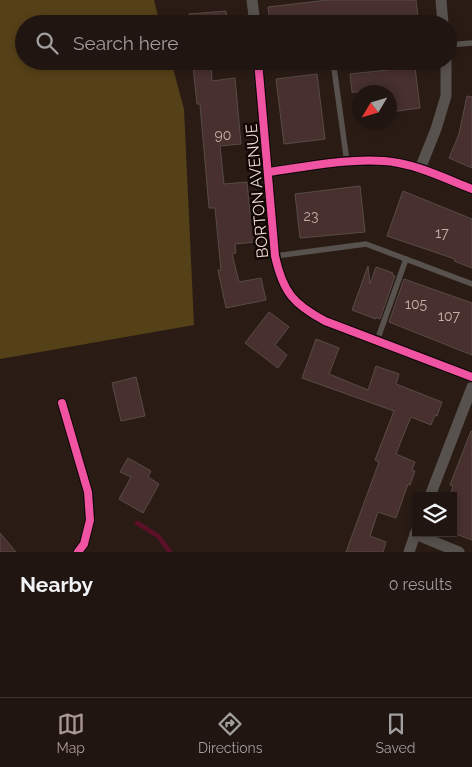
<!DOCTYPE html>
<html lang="en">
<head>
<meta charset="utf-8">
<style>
  :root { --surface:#201510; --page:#281e19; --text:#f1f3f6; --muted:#a29f9f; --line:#3d3430; --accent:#aa9992 }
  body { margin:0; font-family:Raleway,sans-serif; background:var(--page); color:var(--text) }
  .controls { position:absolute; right:15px; bottom:15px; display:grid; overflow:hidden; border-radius:0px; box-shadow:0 2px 8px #0003 }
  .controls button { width:45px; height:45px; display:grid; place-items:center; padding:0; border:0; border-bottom:1px solid var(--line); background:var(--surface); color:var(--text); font:25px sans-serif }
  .compass { position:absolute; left:352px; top:85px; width:45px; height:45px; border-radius:50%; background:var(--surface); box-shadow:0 2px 8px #0003; rotate:232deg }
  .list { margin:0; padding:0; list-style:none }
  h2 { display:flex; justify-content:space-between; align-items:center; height:65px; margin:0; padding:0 20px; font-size:21px }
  h2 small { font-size:16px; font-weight:400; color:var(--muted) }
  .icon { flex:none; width:28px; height:28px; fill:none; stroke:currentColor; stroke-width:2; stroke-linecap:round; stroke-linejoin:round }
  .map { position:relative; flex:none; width:472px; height:552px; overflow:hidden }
  .search { position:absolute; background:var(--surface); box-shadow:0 2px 8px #0003; left:15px; right:15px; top:15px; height:55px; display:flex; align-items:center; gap:12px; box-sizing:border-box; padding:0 18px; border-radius:28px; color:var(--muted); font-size:19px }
  .sheet { height:145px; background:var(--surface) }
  nav { display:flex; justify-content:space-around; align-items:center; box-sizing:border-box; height:70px; border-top:1px solid var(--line); background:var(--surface); font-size:14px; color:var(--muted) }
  nav a { display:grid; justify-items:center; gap:2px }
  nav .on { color:var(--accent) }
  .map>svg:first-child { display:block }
  .forest { fill:#554118 }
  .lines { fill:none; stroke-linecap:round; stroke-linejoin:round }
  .stream { stroke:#5b1027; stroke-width:4.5 }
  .building { fill:#47302d; stroke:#584b47 }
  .lane { stroke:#58524e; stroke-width:5.5 }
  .street { stroke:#58524e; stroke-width:11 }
  .cycleway-casing { stroke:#120704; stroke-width:11 }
  .cycleway { stroke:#f153a3; stroke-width:8 }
  .labels { text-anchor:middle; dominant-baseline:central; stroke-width:5; stroke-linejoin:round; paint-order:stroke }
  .number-label { font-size:14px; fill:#c5b2ab }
  .street-label { font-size:16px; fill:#efddd5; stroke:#120704 }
</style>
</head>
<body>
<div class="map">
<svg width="472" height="552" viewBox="0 0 472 552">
  <rect width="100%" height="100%" fill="#2a1c15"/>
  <path class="forest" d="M0 0H154L160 24H24V61H171L184 109 194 325 0 359Z"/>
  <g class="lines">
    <path class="stream" d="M137 523 158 536 170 552"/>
  </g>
  <g class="building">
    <path d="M328 0H416L419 24H270L268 7Z"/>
    <path d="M226 11 227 24H190L189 14Z"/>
    <path d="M211 64 212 81 235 78 241 144 220 146 224 184 247 182 250 213 253 212 255 242 235 244 236 253 232 254 239 282 261 278 266 300 226 308 218 270H221L215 208H209L200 104H197L193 66Z"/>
    <path d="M415 67 420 108 390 112V92H352L350 74Z"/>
    <path d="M317 74 325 139 284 144 276 79Z"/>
    <path d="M467 96 472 97V168L449 158 459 134Z"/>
    <path d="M360 186 365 232 300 238 295 194Z"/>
    <path d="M403 191 472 219V268L454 261 455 259 387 236Z"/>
    <path d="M368 266 370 284 376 267 393 273 392 275 395 276 380 319 376 317V319L352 310Z"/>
    <path d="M404 279 472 303V355L389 322Z"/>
    <path d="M269 312 289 327 275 345 287 355 278 368 245 343Z"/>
    <path d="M316 339 339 348 329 374 368 390 376 366 399 374 396 384 442 402 437 416 435 415 431 425 411 417 405 431 396 454 415 462 412 470 415 471 410 485 408 484 396 518 378 512 370 536 386 542 383 552H346L379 462 375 460 394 411 302 378Z"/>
    <path d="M136 377 145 416 121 421 112 383Z"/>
    <path d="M471 431H472V540L453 533V496H450L453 486 450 485Z"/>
    <path d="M128 458 151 471 148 477 159 484 143 513 119 499 131 477 120 472Z"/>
    <path d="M0 533 16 552H0Z"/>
  </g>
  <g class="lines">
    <g class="lane">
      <path d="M448 45 472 43"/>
      <path d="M333 61 347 162"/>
      <path d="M275 256 366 244 472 284"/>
      <path d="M377 341 406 259"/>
    </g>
    <g class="street">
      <path d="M252 0 255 24"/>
      <path d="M441 0 443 24"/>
      <path d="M258 61 275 256C283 292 293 304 325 321L472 377"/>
      <path d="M420 169 436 129 446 96V61"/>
      <path d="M269 172C306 167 346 158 384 161 414 163 444 178 472 189"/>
      <path d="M62 403 88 492 90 520 84 544 78 552"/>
      <path d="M430 496 472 387"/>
      <path d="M415 534 459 552"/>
      <path d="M409 552 416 532"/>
    </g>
    <g class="cycleway-casing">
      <g id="cycleway">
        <path d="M258 61 275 256C283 292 293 304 325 321L472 377"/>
        <path d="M269 172C306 167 346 158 384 161 414 163 444 178 472 189"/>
        <path d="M62 403 88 492 90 520 84 544 78 552"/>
      </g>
    </g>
    <use href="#cycleway" class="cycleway"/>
  </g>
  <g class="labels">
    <g class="number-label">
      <text x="223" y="135">90</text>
      <text x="311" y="216">23</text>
      <text x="442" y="233">17</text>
      <text x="416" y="304">105</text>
      <text x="449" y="316">107</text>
    </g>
    <g class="street-label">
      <text transform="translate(257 191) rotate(-95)">BORTON AVENUE</text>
    </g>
  </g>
</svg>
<div class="controls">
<button><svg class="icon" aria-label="layers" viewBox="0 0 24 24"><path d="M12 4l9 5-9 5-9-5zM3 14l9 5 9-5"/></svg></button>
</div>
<svg class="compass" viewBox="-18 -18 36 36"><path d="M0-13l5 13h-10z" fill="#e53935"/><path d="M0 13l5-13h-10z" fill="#a29f9f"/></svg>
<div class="search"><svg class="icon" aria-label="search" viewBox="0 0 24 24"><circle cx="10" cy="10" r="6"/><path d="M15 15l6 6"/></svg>Search here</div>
</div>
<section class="sheet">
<h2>Nearby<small>0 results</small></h2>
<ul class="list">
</ul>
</section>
<nav>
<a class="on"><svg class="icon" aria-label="map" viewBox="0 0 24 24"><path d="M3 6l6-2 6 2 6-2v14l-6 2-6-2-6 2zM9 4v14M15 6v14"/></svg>Map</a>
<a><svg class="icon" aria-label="directions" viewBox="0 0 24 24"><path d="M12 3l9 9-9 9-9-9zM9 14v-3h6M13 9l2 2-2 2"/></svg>Directions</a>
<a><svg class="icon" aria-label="saved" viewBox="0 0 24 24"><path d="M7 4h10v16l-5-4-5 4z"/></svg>Saved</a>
</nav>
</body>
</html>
